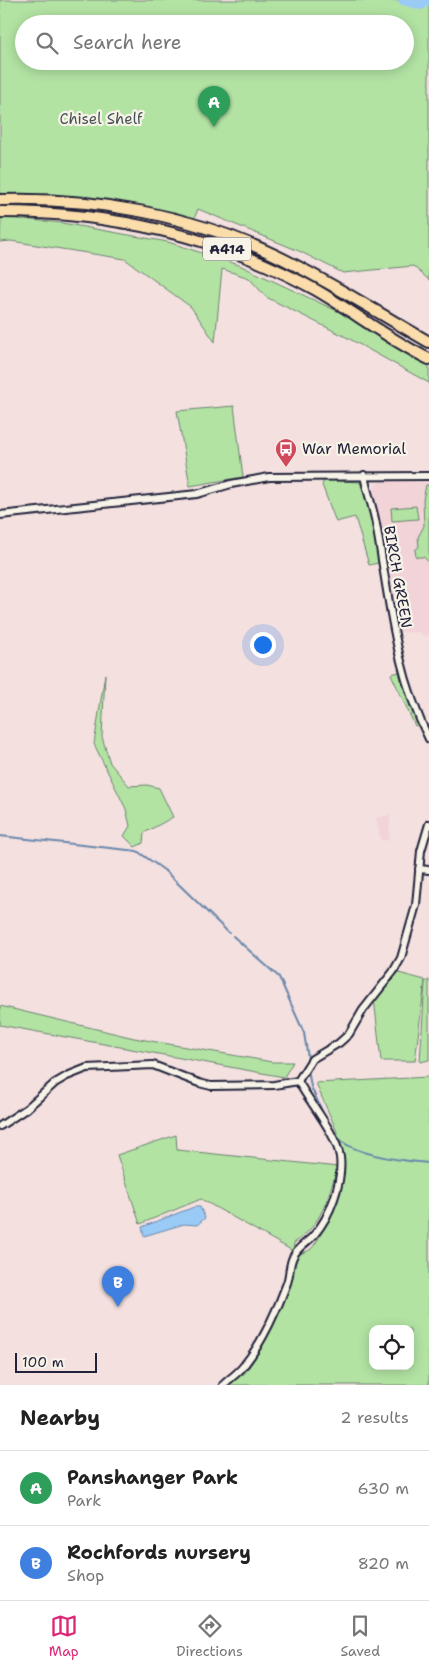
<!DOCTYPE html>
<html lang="en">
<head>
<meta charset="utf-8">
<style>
  :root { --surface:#fff; --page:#f6f6f6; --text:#222; --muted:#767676; --line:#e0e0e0; --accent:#db2777 }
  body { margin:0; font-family:"Shantell Sans",sans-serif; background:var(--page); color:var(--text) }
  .controls { position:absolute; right:15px; bottom:15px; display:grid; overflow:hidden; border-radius:10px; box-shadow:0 2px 12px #0003 }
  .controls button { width:45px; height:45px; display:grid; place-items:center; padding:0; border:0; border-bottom:1px solid var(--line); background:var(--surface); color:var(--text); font:25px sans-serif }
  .scale { position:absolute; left:15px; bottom:12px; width:82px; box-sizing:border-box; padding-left:5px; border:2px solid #22223b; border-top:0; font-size:14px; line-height:18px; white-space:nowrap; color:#22223b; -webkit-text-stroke:4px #f7f3e8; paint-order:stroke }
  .you { position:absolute; left:262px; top:644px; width:18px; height:18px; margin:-12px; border:4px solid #fff; border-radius:50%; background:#1a73e8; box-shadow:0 0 0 8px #1a73e833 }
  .badge { display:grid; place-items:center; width:32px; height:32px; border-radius:50%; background:var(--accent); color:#fff; font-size:16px; font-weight:700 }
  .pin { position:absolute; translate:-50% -41px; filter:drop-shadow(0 1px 2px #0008) }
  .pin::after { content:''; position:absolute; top:26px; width:18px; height:15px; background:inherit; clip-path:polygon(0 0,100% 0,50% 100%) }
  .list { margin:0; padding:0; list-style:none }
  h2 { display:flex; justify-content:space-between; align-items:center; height:65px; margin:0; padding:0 20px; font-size:21px }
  h2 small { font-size:16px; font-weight:400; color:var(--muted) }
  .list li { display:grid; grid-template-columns:32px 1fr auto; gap:15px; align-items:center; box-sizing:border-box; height:75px; padding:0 20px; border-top:1px solid var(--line) }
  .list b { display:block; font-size:19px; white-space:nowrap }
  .list p { margin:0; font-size:16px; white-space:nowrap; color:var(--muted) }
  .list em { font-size:16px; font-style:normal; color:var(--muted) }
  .icon { flex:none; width:28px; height:28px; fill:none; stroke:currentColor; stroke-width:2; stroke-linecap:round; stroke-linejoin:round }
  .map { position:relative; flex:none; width:429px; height:1385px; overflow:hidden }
  .search { position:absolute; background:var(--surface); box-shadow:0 2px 12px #0003; left:15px; right:15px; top:15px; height:55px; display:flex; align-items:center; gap:12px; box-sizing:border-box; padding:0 18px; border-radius:28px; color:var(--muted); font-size:19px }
  .sheet { height:215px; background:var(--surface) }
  nav { display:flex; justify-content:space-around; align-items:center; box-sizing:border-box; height:70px; border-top:1px solid var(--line); background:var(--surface); font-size:14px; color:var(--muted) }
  nav a { display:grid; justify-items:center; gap:2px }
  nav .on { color:var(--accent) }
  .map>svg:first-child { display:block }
  .built { fill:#f1d3d8 }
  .green { fill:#b2e3a3; stroke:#6a826f; fill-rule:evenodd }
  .water { fill:#9acbf6; stroke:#6a87ab }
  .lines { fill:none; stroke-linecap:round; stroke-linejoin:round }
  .stream { stroke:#6a87ab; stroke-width:2 }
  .river { stroke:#9acbf6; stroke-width:10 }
  .minor-casing { stroke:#22223b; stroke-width:10 }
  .trunk-casing { stroke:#22223b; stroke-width:14 }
  .minor { stroke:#f7f3e8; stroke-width:6 }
  .trunk { stroke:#faddab; stroke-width:10 }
  .labels { text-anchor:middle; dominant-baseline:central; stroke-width:4.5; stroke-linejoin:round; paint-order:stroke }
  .shield { fill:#f7f3e8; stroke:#62616f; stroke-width:1 }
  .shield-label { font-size:14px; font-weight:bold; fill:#22223b }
  .park-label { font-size:15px; fill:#465255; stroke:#f7f3e8 }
  .poi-label { font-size:15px; fill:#22223b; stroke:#f7f3e8; text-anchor:start }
  .street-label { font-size:15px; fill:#22223b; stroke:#f7f3e8 }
</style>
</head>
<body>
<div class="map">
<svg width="429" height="1385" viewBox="0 0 429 1385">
  <rect width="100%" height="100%" fill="#f3e0df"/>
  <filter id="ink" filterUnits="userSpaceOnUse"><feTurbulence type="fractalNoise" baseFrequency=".02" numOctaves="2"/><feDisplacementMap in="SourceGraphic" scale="10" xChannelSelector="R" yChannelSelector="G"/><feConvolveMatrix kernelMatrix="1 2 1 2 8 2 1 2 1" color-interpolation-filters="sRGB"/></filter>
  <g filter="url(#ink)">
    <g class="built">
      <path d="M380 481 429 482V635L422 636 421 632H400L373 494V489Z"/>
      <path d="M390 815 389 840H381L376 818Z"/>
    </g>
    <g class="green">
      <path d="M0 0H429V280L413 266 343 273 299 251 198 209 194 219C132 199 65 193 0 196ZM24 24H405V61H24Z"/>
      <path d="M1 217 62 223 168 242 239 265 350 317 429 362V383L348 338 266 297 249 278 222 269 215 342 191 307 125 259 11 241 0 242Z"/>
      <path d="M234 406 243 477 190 486 177 411Z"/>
      <path d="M324 480 360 482 373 520 378 563 369 565 355 517 336 522 322 485Z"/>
      <path d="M426 485H429V568L428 562 424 557H416L415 550 419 547 418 537 424 526 423 500Z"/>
      <path d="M416 506 418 519 392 521 391 508Z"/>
      <path d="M403 671 420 724 415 726 391 674Z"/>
      <path d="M105 674 102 737 110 763 129 786 147 785 159 788 173 817 144 833 143 843 135 847 124 836 130 826 126 809 94 744Z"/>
      <path d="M395 972 425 980 415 1061H381L374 998Z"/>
      <path d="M429 980V1060L420 1062 425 982Z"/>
      <path d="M0 1006 134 1038 272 1062H293L284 1077 0 1025Z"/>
      <path d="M429 1077V1385H225L245 1373 261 1349 286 1296 297 1255C301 1253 307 1252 311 1249 328 1230 348 1172 342 1147 336 1126 324 1104 316 1083ZM373 1329H410V1366H373Z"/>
      <path d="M176 1135 177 1150 338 1167C327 1198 323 1224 294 1243L293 1251 201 1199 140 1224 117 1155Z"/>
    </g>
    <path class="water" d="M194 1207H200L205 1218 197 1225 184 1224 144 1236 142 1227Z"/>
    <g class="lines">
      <g class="stream">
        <path d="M0 836 137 851 164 870 229 933"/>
        <path d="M233 936 279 977 304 1033 308 1058"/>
        <path d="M308 1069 311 1087 323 1113"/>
        <path d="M332 1128C334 1132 337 1138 341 1141 361 1156 404 1161 429 1163"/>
      </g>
      <path class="river" d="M403 0 421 5 429 0"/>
      <g class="minor-casing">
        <g id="minor">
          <path d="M364 475C367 492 373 507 376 524 389 596 395 672 429 739"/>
          <path d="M0 515 197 494 231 484 269 477 429 476"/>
          <path d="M419 869 429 870"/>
          <path d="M298 1081 312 1059 339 1043 349 1034 363 1010 393 972 401 958 416 905 421 851 429 824"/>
          <path d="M0 1126 26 1109 55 1083 67 1076 87 1068 153 1065 199 1083 211 1086 274 1085 298 1081"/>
          <path d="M223 1385C230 1378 239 1373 245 1364 262 1343 278 1308 287 1283 290 1275 289 1265 293 1257 297 1247 307 1243 314 1235 330 1217 343 1182 340 1157 336 1133 310 1103 298 1081"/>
        </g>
      </g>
      <g class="trunk-casing">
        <g id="trunk">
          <path d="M0 200C94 197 192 215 277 256 329 281 378 313 429 342"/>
          <path d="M0 212C110 212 220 236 316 290 354 312 390 340 429 359"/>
        </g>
      </g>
      <use href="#minor" class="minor"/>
      <use href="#trunk" class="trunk"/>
    </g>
  </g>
  <defs>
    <g id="bus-pin" transform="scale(1.125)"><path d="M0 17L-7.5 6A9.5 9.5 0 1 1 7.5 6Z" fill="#d1495b" stroke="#f7f3e8"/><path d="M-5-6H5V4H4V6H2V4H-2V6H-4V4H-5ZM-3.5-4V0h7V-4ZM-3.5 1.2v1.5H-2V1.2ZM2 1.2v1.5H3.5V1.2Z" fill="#fff"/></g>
  </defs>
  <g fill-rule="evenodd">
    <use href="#bus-pin" x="286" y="449"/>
  </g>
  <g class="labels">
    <rect class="shield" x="203" y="237.5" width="48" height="23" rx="4"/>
    <g class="shield-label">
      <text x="227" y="249">A414</text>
    </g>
    <g class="park-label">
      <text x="101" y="119">Chisel Shelf</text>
    </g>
    <g class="poi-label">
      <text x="302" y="449">War Memorial</text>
    </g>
    <g class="street-label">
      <text transform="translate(398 577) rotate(80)">BIRCH GREEN</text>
    </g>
  </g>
</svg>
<div class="controls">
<button><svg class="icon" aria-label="locate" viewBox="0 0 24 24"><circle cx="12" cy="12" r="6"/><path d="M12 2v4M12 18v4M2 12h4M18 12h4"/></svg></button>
</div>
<div class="scale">100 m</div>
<div class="you"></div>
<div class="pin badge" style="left:214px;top:127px;background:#2e9e5b">A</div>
<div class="pin badge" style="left:118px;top:1307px;background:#3f7fe0">B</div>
<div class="search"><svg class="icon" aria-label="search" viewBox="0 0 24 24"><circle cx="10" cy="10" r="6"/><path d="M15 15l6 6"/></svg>Search here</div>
</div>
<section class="sheet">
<h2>Nearby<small>2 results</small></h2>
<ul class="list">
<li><span class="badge" style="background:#2e9e5b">A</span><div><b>Panshanger Park</b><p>Park</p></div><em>630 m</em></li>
<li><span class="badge" style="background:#3f7fe0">B</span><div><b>Rochfords nursery</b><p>Shop</p></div><em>820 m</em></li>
</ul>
</section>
<nav>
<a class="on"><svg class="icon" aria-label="map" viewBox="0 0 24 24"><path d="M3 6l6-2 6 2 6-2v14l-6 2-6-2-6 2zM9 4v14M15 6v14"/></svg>Map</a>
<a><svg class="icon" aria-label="directions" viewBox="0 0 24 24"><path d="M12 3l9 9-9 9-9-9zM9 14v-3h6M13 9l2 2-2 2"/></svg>Directions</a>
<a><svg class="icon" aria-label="saved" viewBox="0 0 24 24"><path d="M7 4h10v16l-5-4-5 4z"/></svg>Saved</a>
</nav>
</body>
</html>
